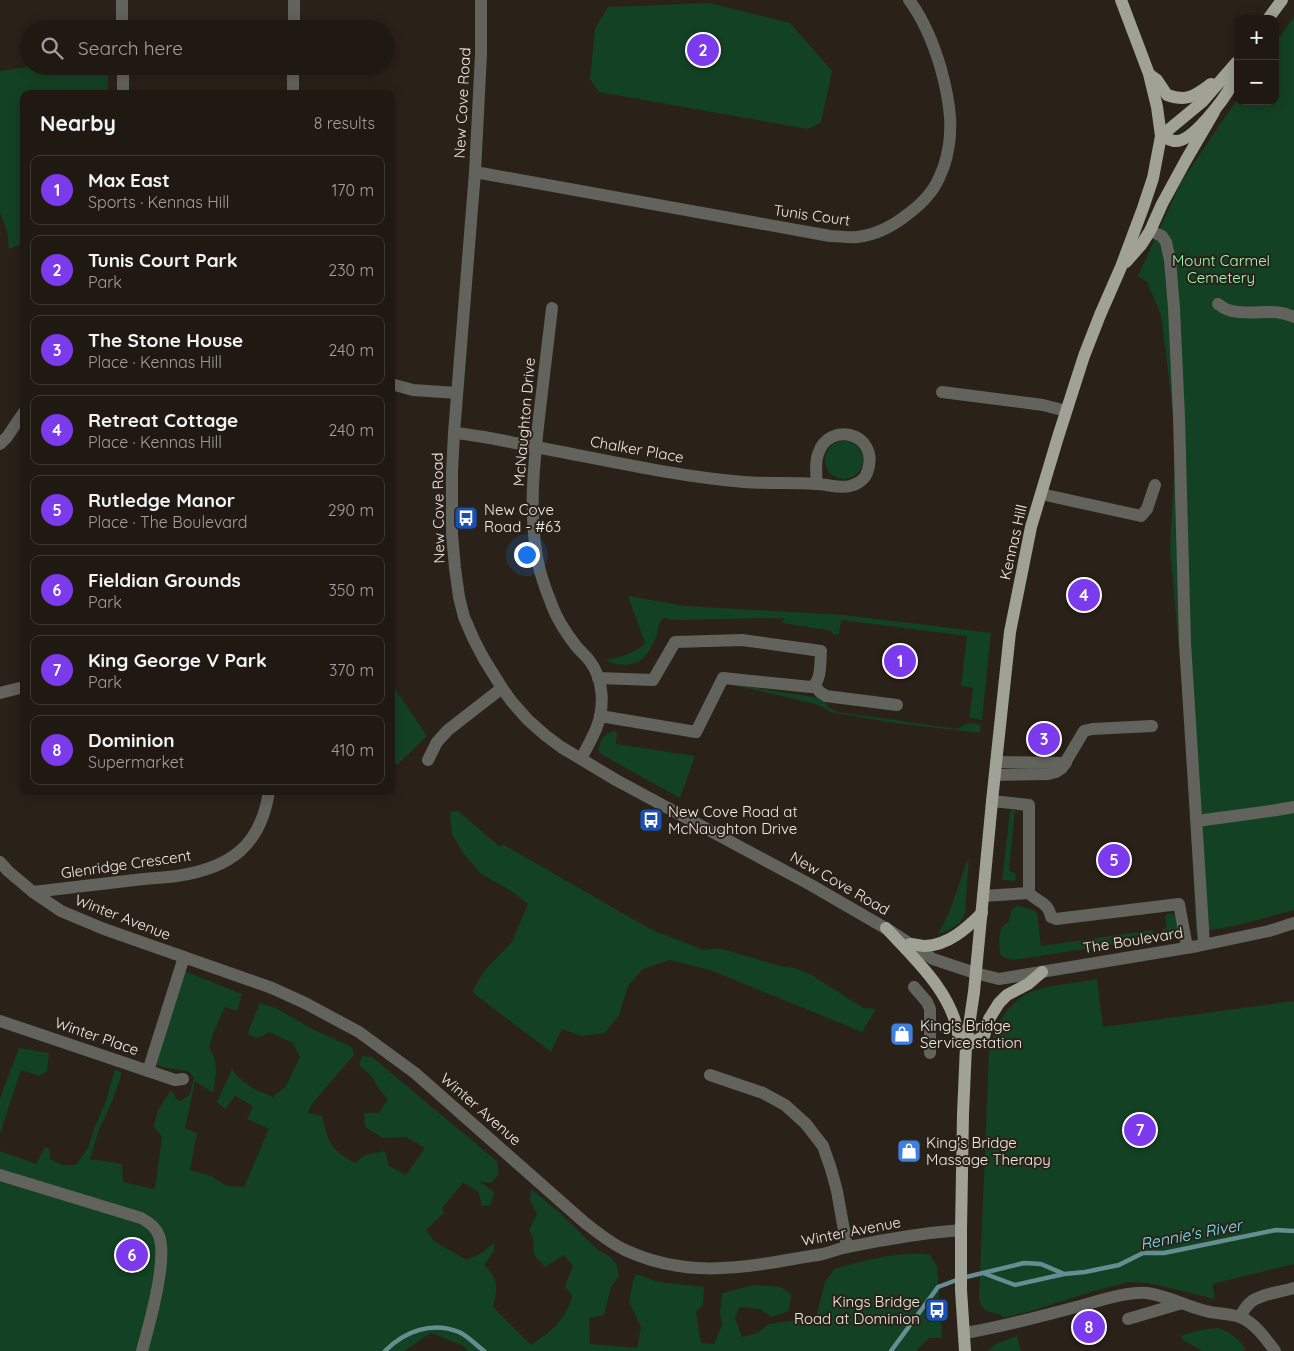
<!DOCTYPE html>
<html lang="en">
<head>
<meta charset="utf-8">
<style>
  :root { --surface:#201912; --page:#2d2620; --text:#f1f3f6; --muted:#a2a09f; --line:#3d3832; --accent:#7c3aed }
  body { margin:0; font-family:Quicksand,sans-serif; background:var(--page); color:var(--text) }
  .controls { position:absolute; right:15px; top:15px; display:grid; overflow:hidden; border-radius:10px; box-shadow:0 2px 12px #0003 }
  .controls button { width:45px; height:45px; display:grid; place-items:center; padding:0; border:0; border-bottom:1px solid var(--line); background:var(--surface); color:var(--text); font:25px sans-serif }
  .you { position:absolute; left:526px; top:554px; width:18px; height:18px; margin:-12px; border:4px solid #fff; border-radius:50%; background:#1a73e8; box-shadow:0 0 0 8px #1a73e833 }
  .badge { display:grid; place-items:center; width:32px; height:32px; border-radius:50%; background:var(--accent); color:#fff; font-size:16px; font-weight:700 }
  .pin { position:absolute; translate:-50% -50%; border:2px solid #fff; box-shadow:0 1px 5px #0006 }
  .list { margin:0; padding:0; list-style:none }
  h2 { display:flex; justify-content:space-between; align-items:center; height:65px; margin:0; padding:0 20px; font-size:21px }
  h2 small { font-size:16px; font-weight:400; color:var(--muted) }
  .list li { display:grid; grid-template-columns:32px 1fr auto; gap:15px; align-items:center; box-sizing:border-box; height:70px; margin:0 10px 10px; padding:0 10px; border:1px solid var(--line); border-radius:10px }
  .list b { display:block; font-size:19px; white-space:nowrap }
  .list p { margin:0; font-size:16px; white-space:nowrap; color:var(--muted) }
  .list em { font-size:16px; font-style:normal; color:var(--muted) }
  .icon { flex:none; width:28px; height:28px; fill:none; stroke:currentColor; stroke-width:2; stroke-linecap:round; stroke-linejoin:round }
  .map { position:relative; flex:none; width:1294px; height:1351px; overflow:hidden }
  .search { position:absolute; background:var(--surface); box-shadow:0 2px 12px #0003; left:20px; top:20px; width:375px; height:55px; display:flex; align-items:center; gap:12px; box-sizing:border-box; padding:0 18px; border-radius:28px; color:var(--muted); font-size:19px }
  .panel { position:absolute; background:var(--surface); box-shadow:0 2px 12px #0003; left:20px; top:90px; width:375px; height:705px; border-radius:10px }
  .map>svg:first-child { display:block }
  .green { fill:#134123 }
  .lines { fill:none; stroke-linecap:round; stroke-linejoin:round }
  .stream { stroke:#658e92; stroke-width:4.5 }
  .minor { stroke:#61635c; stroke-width:12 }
  .major { stroke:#a0a296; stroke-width:12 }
  .labels { text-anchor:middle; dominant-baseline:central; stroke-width:4; stroke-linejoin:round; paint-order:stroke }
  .street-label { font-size:15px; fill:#f2ece6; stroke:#2a2118 }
  .park-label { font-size:15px; fill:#9cffb7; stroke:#2a2118 }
  .poi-label { font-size:15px; fill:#f2ece6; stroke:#2a2118; text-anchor:start }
  .water-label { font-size:16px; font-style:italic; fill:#75ecfb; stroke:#2a2118 }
</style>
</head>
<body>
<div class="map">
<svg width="1294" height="1351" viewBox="0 0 1294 1351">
  <rect width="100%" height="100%" fill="#2a2118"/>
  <g class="green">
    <path d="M709 3 790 23 832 71 821 123 807 129 599 92 590 79 595 29 608 7Z"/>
    <path d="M1294 17V910L1238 925 1196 933 1187 743 1170 547 1176 442 1169 379 1161 315 1147 282 1138 276 1181 182 1238 98V101H1275V43Z"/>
    <path d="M34 66H108V94H24V243L9 249 7 230 0 213V71Z"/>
    <circle cx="844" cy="460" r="19"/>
    <path d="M628 596 685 606 844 615 991 633 982 720 971 718 969 717 973 688 961 686 967 636 841 620 839 635 832 634V631L782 623 784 618 671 620 664 618C657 623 658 629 657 636 656 638 654 640 653 643 644 665 627 670 605 660 620 657 634 654 645 643Z"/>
    <path d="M391 683 427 736 397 765 391 759Z"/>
    <path d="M730 684 820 698 823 700 829 708 838 712 956 729 969 723 981 725 980 733 895 723 830 712 823 707 811 703Z"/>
    <path d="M613 731H617L616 744 695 756 680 798 599 753C598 742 603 735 613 731Z"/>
    <path d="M1012 810H1015L1009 870 1016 874 1015 881 1002 880 1010 812Z"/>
    <path d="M458 811 499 846 504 845 652 930 704 950 719 948 780 966 794 968 812 975 863 1008 876 1009 862 1032 710 970 670 960 643 969 628 986 619 1015 605 1033 581 1036 562 1029 551 1052 472 992 484 971 512 942 528 904 513 892 481 874 463 853 452 834 450 812Z"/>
    <path d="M969 857 965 913 960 923 949 930 938 934C953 911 958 882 969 857Z"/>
    <path d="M1017 906 1031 909 1037 913 1041 946 1153 930 1154 935 1157 938 1012 960 1003 957 1000 953C999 942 997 926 1009 922L1011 911Z"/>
    <path d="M1172 913C1178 919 1179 928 1174 935L1161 937 1163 929 1167 928 1165 916 1167 914Z"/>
    <path d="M184 971 242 994 237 1011 225 1007 214 1031 209 1047C219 1063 216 1075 213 1093L195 1081 185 1128 197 1133 190 1170 211 1176 227 1186 244 1187 269 1129 247 1119 253 1106 235 1096 225 1109 217 1102 232 1069C244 1085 255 1090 273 1097L286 1086 300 1057 293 1043 269 1032 258 1038 248 1035 249 1029 260 1003 276 1008 314 1030 352 1047 354 1055 311 1105 308 1113 322 1116C328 1141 331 1151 355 1163L365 1155 385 1151 389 1166 406 1175 425 1148 406 1137 383 1138 365 1127 364 1113H379L388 1099 379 1089 373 1078 359 1065 362 1056 372 1057 497 1161 499 1174 491 1183 479 1181 494 1192 491 1205 482 1206 478 1191 463 1183 442 1208 444 1213 426 1230 435 1242 467 1260 483 1252 495 1242 494 1251 484 1265C499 1280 498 1286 493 1307L531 1345C549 1333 567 1319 572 1296L565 1286 573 1266 564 1255 545 1267 534 1255 533 1239 529 1230 537 1214 530 1201 531 1189 560 1213 596 1248 610 1257 616 1263 619 1276 611 1287 604 1315 589 1318 590 1344 637 1348 641 1327 629 1302 633 1281 636 1274 659 1282 704 1287 703 1305 696 1312 701 1343 714 1344 722 1325 720 1313 722 1293 754 1285 781 1287 791 1294 789 1311 772 1317 760 1309 739 1307 735 1318 742 1337 758 1333 769 1324 816 1317 825 1282 834 1269C863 1261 900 1250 930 1255L937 1266 942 1338H929L916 1351H468L464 1346 431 1333 404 1351H0V1151L36 1164 45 1147 50 1149V1159L62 1165H76L88 1148 94 1129 106 1101 115 1069 122 1073 112 1102 98 1132 90 1159 122 1164 123 1182 155 1189 162 1137 154 1126 158 1110 171 1090 177 1100 181 1101 190 1094 194 1078 188 1071 166 1068 154 1064Z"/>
    <path d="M1097 979 1103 1027 1294 1001V1264L1212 1284 1215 1299 1148 1283 1129 1282 1094 1291 1028 1312 1002 1318V1315C989 1312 984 1313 979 1300L989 1052 995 1028 1008 1009 1025 994 1046 987Z"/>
    <path d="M19 1048 49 1053 47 1071 40 1076 21 1070 0 1134V1098Z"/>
    <path d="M1218 1328C1233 1333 1236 1337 1246 1349L1243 1351H1202L1183 1340 1181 1336C1194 1331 1205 1329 1218 1328Z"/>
    <path d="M1017 1336 1021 1351H987L996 1344Z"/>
  </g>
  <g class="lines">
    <g class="stream">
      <path d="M983 1273 1015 1285 1064 1274 1085 1272 1119 1265 1143 1253H1164L1276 1230 1294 1231"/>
      <path d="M385 1351C405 1331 432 1321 459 1332 468 1336 476 1345 484 1351"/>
      <path d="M891 1351 938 1287 962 1278 1024 1263 1041 1264 1062 1273"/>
    </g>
    <g class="minor">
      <path d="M122 0V29"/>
      <path d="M481 0V54L475 172 454 433 452 472V534L455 568 459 597 464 617 474 640 484 659 502 688 512 702 528 720 545 735 561 747 616 780 811 885 892 932 933 959 975 973 999 979 1198 946 1269 931 1294 923"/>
      <path d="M294 29V0"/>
      <path d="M123 66V94"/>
      <path d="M293 94V66"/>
      <path d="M475 172 830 236C839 236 848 238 857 237 876 235 893 226 908 214 916 208 924 201 930 193 937 185 940 176 944 166 955 132 950 102 941 69 934 45 924 20 909 0"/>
      <path d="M1150 231 1162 236 1166 242 1170 260 1174 308 1179 417 1185 643 1204 944"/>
      <path d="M1218 304C1222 307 1227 310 1232 311 1253 316 1274 307 1294 317"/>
      <path d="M552 308C548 341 544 375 540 409 534 461 527 520 540 571 543 581 546 591 550 600 555 616 566 633 576 646 580 651 585 655 589 660 604 679 605 707 596 729 592 739 586 749 581 759"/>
      <path d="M391 384 413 390 457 393"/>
      <path d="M942 392 1043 405 1066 411"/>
      <path d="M454 433C481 435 508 442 536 447 605 460 674 476 744 482 768 484 792 482 816 484 827 484 840 489 850 486 859 484 866 478 868 470 879 433 829 420 818 454 815 463 816 474 817 484"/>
      <path d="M0 444 7 437 24 412"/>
      <path d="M1041 494 1141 516 1147 509 1155 485"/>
      <path d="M598 678 653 680 675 642 742 640 821 651C820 662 822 682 811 687L723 678 696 732 600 716"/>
      <path d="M815 686 820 692 826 696 897 705"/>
      <path d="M0 693 24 687"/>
      <path d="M428 760 437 742 448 730 502 688"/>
      <path d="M996 762 1066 763"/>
      <path d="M995 775 1048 774 1056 772 1062 768 1084 731 1092 729 1152 726"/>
      <path d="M992 801 1029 805V893C1038 903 1048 901 1051 917L1056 919 1179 904 1187 947"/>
      <path d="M1197 821 1277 810 1294 807"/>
      <path d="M0 862 8 871 33 892 61 911 104 929 272 988 305 1003 359 1032 415 1073 584 1222C597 1232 610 1243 625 1250 681 1276 734 1270 793 1259 803 1257 813 1256 823 1254 831 1252 840 1248 848 1247 886 1239 923 1233 961 1230"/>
      <path d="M33 892C67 888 101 884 135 880 149 878 163 878 177 876 230 868 261 846 269 791"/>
      <path d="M983 896 1029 893"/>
      <path d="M914 987 927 1002 930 1009V1053"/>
      <path d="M0 1021 175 1080 183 1079"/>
      <path d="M148 1071 184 957"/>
      <path d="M710 1075 763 1093 785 1105 806 1124 823 1146 831 1169 837 1191 847 1247"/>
      <path d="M0 1175 141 1218C149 1222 156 1227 159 1236 168 1260 149 1325 142 1351"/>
      <path d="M1240 1317C1243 1311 1247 1305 1252 1301 1264 1293 1281 1292 1294 1288"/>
      <path d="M1128 1319 1182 1303"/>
      <path d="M965 1333C1002 1327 1039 1317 1076 1307 1096 1302 1127 1291 1147 1293 1168 1296 1186 1306 1206 1311 1216 1314 1229 1313 1240 1317 1254 1322 1266 1339 1275 1351"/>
    </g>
    <g class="major">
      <path d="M1268 19 1282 0"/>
      <path d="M1150 75 1157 80 1167 95C1188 102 1194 96 1211 84"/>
      <path d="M1161 136C1165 137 1171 141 1175 141 1192 143 1225 98 1232 84 1235 77 1236 68 1238 61"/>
      <path d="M1161 136 1202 102 1236 63"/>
      <path d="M1126 262 1141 245 1150 231 1162 204 1186 160 1214 112"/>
      <path d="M886 928C915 959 955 995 959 1040L966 1046"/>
      <path d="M910 944C915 944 920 946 925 946 949 945 967 928 982 913"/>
      <path d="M966 1046 984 1036 989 1019 999 1003 1007 995 1028 984 1042 972"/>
      <path d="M965 1351 961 1290V1230L963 1114 966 1046 974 992 992 801 1010 632 1031 527 1058 437 1084 356 1100 315 1121 267 1143 208 1153 178 1161 136 1157 107 1149 74 1121 0"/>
    </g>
  </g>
  <defs>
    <g id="bus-square" transform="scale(1.25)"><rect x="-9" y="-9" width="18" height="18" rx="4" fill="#1a4fb4" stroke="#2a2118"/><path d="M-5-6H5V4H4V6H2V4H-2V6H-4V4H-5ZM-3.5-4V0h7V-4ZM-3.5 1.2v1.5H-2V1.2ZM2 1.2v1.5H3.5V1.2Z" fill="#fff"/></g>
    <g id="shop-square" transform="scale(1.25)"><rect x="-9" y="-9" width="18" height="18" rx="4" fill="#3f7fe0" stroke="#2a2118"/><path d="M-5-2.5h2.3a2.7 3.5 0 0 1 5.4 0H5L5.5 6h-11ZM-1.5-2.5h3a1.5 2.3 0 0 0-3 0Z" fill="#fff"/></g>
  </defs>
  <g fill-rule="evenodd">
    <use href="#bus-square" x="466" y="518"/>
    <use href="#bus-square" x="651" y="820"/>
    <use href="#shop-square" x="902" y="1034"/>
    <use href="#shop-square" x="909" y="1151"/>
    <use href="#bus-square" x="937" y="1310"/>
  </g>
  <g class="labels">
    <g class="street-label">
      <text transform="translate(462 103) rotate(-87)">New Cove Road</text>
      <text transform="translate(812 215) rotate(8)">Tunis Court</text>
      <text transform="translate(524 422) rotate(-85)">McNaughton Drive</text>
      <text transform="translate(637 449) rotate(10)">Chalker Place</text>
      <text transform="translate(438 508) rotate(-91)">New Cove Road</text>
      <text transform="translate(1013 542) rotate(-77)">Kennas Hill</text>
      <text transform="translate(126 864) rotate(-8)">Glenridge Crescent</text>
      <text transform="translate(840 883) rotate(30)">New Cove Road</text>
      <text transform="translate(123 917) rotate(21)">Winter Avenue</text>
      <text transform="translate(1133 940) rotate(-9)">The Boulevard</text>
      <text transform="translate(97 1036) rotate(19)">Winter Place</text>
      <text transform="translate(481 1109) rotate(41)">Winter Avenue</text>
      <text transform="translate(851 1231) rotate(-11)">Winter Avenue</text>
    </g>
    <g class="park-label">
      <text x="1221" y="260">Mount Carmel<tspan x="1221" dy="17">Cemetery</tspan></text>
    </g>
    <g class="poi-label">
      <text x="484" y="509">New Cove<tspan x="484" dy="17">Road - #63</tspan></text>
      <text x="668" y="811">New Cove Road at<tspan x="668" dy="17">McNaughton Drive</tspan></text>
      <text x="920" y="1025">King's Bridge<tspan x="920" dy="17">Service station</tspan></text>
      <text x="926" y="1142">King's Bridge<tspan x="926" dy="17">Massage Therapy</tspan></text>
      <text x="920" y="1301" text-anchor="end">Kings Bridge<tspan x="920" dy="17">Road at Dominion</tspan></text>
    </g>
    <g class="water-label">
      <text transform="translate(1191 1234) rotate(-11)">Rennie's River</text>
    </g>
  </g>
</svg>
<div class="controls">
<button>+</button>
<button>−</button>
</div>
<div class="you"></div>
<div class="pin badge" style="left:900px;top:661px">1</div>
<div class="pin badge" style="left:703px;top:50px">2</div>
<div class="pin badge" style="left:1044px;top:739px">3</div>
<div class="pin badge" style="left:1084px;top:595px">4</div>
<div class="pin badge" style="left:1114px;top:860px">5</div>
<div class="pin badge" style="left:132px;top:1255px">6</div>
<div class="pin badge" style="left:1140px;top:1130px">7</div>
<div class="pin badge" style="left:1089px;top:1327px">8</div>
<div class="search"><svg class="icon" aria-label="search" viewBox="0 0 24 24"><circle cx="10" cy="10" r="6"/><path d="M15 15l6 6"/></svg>Search here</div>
<section class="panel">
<h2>Nearby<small>8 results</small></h2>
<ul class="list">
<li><span class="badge">1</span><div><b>Max East</b><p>Sports · Kennas Hill</p></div><em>170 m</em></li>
<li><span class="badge">2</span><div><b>Tunis Court Park</b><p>Park</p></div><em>230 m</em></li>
<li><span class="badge">3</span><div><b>The Stone House</b><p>Place · Kennas Hill</p></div><em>240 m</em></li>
<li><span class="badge">4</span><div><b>Retreat Cottage</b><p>Place · Kennas Hill</p></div><em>240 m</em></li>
<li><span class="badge">5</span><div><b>Rutledge Manor</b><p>Place · The Boulevard</p></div><em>290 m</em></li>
<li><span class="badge">6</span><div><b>Fieldian Grounds</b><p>Park</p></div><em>350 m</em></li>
<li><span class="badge">7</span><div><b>King George V Park</b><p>Park</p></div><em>370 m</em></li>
<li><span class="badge">8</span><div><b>Dominion</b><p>Supermarket</p></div><em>410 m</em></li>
</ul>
</section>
</div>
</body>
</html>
